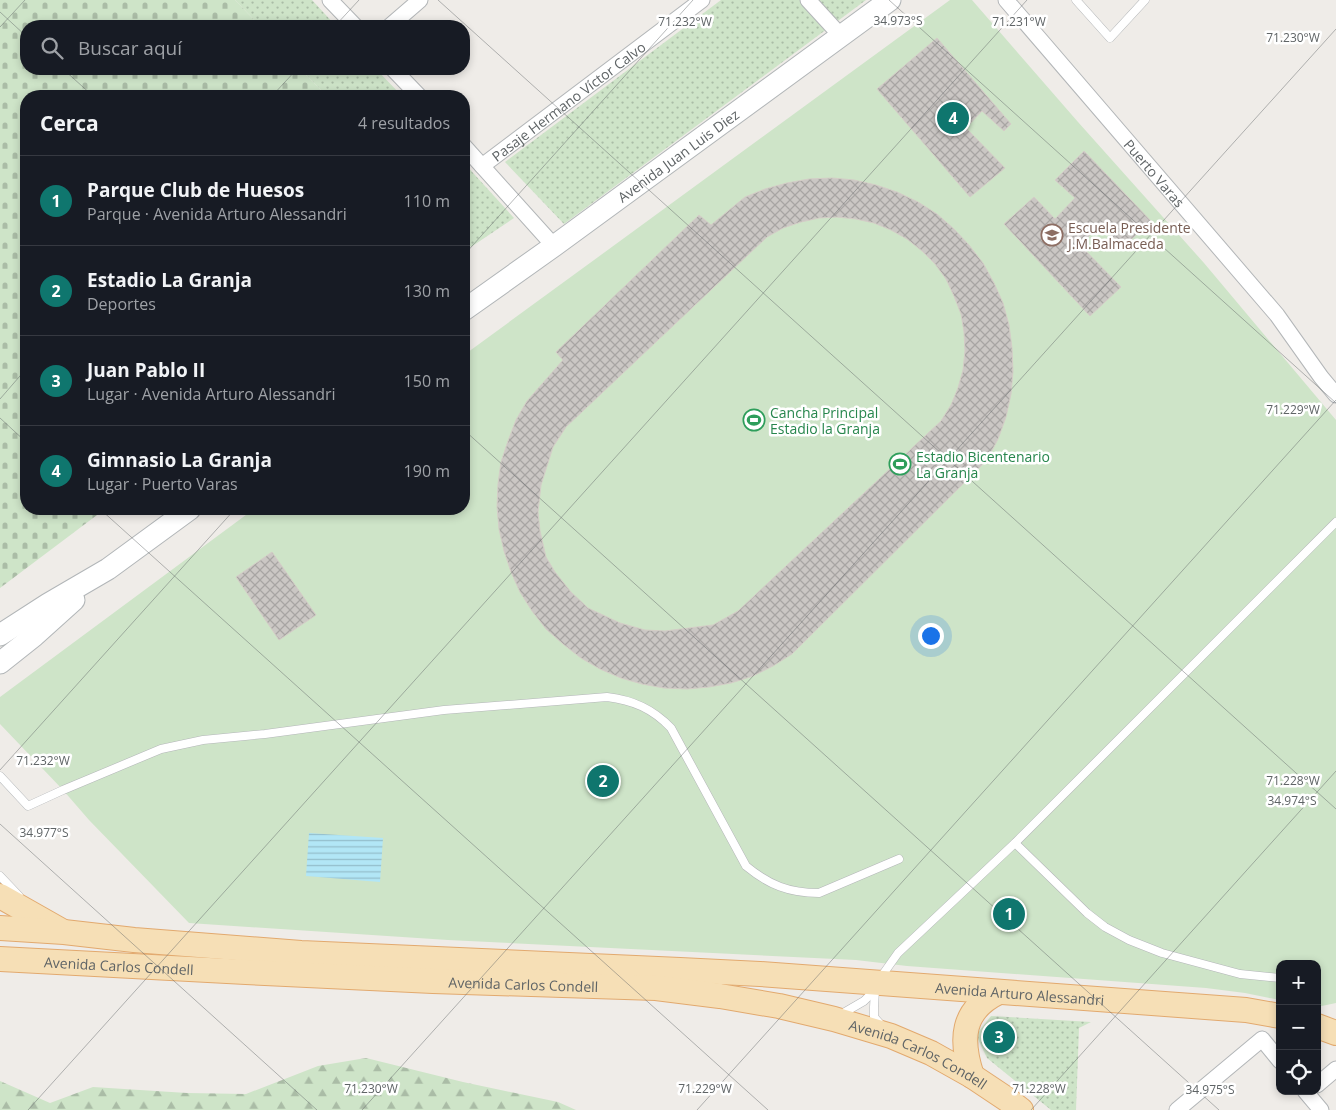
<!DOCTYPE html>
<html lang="es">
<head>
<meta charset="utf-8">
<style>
  :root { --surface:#171b24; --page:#20242c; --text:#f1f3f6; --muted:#9ea1a6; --line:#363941; --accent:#0f766e }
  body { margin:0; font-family:"Open Sans",sans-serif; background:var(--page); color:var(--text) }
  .controls { position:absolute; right:15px; bottom:15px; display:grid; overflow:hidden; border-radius:10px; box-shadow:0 2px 8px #0003 }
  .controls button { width:45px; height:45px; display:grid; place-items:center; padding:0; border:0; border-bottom:1px solid var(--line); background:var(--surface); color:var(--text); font:25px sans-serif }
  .you { position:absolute; left:930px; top:635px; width:18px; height:18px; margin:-12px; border:4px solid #fff; border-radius:50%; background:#1a73e8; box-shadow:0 0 0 8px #1a73e833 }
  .badge { display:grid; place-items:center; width:32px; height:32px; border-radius:50%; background:var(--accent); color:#fff; font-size:16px; font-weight:700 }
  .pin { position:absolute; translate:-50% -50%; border:2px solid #fff; box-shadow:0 1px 5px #0006 }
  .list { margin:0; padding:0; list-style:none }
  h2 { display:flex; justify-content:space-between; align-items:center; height:65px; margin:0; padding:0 20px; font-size:21px }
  h2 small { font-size:16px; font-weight:400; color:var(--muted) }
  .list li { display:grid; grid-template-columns:32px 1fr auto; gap:15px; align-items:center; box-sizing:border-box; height:90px; padding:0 20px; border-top:1px solid var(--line) }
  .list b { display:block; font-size:19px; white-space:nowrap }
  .list p { margin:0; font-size:16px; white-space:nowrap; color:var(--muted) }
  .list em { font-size:16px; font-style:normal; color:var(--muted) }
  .icon { flex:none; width:28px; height:28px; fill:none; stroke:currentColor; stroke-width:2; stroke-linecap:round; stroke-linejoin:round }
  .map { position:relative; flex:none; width:1336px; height:1110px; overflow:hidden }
  .search { position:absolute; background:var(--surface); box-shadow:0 2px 8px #0003; left:20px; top:20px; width:450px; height:55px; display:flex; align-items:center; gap:12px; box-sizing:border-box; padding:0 18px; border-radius:20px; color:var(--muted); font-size:19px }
  .panel { position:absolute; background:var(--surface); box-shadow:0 2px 8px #0003; left:20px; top:90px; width:450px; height:425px; border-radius:20px }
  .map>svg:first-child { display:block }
  .grass { fill:url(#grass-dots) }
  .forest { fill:url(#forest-firs) }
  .cemetery { fill:url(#cemetery-stones) }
  .garden { fill:#cee4c8 }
  .water { fill:url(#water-rules) }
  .building { fill:url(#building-cross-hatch); stroke:#d4cdc7; fill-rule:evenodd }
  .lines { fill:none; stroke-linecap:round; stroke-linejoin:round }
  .lane-casing { stroke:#b3b6b8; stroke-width:9 }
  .street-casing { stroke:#b3b6b8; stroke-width:17 }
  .secondary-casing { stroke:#b2b6b8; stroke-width:23 }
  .primary-casing { stroke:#e2a96e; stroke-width:26 }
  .lane { stroke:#fff; stroke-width:8 }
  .street { stroke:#fff; stroke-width:15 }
  .secondary { stroke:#fff; stroke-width:21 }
  .primary { stroke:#f6dfb6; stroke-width:24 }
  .ticks { fill:none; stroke:#5f6466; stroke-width:1; stroke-opacity:0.45 }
  .labels { text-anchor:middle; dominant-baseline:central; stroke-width:5; stroke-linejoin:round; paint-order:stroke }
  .street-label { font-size:14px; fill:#5f6466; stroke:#fff }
  .education-label { font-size:14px; fill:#785e54; stroke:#fff; text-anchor:start }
  .leisure-label { font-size:14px; fill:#27864d; stroke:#fff; text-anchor:start }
  .ticks-label { font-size:12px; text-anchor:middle; fill:#5f6466; stroke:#fff; stroke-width:5; stroke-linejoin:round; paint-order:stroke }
</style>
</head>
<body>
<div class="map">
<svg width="1336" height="1110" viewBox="0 0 1336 1110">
  <defs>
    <pattern id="grass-dots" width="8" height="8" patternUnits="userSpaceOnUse" patternTransform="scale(1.25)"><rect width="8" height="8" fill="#cee4c8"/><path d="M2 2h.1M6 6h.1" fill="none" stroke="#aabca6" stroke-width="1.8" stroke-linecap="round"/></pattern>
    <pattern id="forest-firs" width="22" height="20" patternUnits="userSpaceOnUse" patternTransform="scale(1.25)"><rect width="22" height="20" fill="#cee4c8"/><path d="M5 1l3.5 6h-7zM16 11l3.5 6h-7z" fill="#aabca6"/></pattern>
    <pattern id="cemetery-stones" width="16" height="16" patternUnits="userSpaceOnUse" patternTransform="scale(1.25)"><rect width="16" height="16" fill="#cee4c8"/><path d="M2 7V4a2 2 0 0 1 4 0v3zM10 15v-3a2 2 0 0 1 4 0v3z" fill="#aabca6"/></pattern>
    <pattern id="water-rules" width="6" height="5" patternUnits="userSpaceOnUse" patternTransform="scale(1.25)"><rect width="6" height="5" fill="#b2e6f6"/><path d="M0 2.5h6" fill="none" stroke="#94becb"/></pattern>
    <pattern id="building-cross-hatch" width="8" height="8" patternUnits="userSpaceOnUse" patternTransform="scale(1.25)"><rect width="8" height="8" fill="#cbc7c4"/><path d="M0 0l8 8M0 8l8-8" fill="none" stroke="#a8a5a3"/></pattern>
  </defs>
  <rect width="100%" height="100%" fill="#efece8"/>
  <g class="grass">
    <path d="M235 0H312L336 26H260Z"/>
    <path d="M721 0H866L564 224 505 162Z"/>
    <path d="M300 69H376L402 96H327Z"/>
    <path d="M464 163 514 218 471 247 464 240Z"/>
    <path d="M991 1016 1091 1022 1079 1028 1076 1110H1051L987 1058 976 1035Z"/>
  </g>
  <path class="forest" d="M366 1058 463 1082 558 1102 576 1110H0V1081L50 1103 93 1087 187 1093 246 1094 318 1066Z"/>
  <path class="cemetery" d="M0 0H235L260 26H26V69H300L327 96H26V509H105L0 588Z"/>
  <path class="garden" d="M950 0H972L1078 122 1204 263 1336 420V1003L1317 1007V964H1280V1000L1245 993 1206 988 907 966 856 960 448 940 189 923 89 820 63 790 0 724V697L254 509H464V355Z"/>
  <path class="water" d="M309 833 383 838 380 882 306 876Z"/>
  <g class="building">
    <path d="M937 38 1011 124 1004 131 982 111 966 128 1005 168 970 197 877 89Z"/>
    <path d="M1084 151 1151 221 1123 247 1100 225 1080 245 1121 287 1090 316 1004 224 1034 197 1055 219 1075 198 1055 180Z"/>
    <path d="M832 178 854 180 876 185 897 192 918 202 937 214 954 229 969 245 983 263 994 283 1003 303 1009 325 1012 348 1013 371 1011 394 1006 417 998 439 987 460 792 654 773 666 753 676 731 683 709 687 687 689 664 688 642 684 621 678 600 669 581 658 563 644 546 629 532 611 520 592 511 572 504 551 499 529 497 507 498 484 501 462 508 441 516 420 527 401 563 360 556 352 699 215 711 225 745 197 765 189 787 183 809 179ZM837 217 856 219 874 223 891 230 907 239 922 251 935 264 946 279 954 296 961 314 964 332 965 351 963 370 958 388 951 405 941 421 738 611 713 625 665 631 645 630 620 623 588 608 571 592 555 572 546 557 540 531 538 512 541 485 553 447 566 427 767 237 783 228 801 222 819 218Z"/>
    <path d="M272 552 316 615 279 640 236 577Z"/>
  </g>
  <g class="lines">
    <g class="lane-casing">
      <g id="lane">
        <path d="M1076 0 1110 38 1145 0"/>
        <path d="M0 776 28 806 63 790 161 749 203 740 265 734 444 710 607 697C633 700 653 709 671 728L746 866C769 885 789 893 819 893L899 859"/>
        <path d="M1015 843 1087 913 1105 927 1129 940 1162 953 1240 974 1280 978"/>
        <path d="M0 876 19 896"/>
        <path d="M840 1015 864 1001 875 990"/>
        <path d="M882 1026 874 1017V1007L875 990 876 984 898 953 1015 843 1336 522"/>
      </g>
    </g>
    <g class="street-casing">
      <g id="street">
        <path d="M330 0 355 26"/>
        <path d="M808 0 841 36"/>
        <path id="s1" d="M1006 0 1277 315 1321 377 1336 395"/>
        <path d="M390 26 420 0"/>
        <path d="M393 69 419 96"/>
        <path d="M464 146 554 246"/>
        <path id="s2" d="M482 166 702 0"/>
        <path d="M1317 1085 1336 1069"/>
        <path d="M1305 1091 1321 1110"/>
        <path d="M1177 1110 1262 1039 1280 1061"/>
      </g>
    </g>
    <g class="secondary-casing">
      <g id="secondary">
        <path id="s3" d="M464 310 554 246 890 0"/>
        <path d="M0 635 48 604 108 569 190 509"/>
        <path d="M0 663 34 636 74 600"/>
      </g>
    </g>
    <g class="primary-casing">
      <g id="primary">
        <path d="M0 896 60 930"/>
        <path id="s4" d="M0 928 64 932 134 940 301 953 680 970 760 974 1246 1010 1280 1016"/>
        <path id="s5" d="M0 959 246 972 433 981 656 988 720 996 779 1006 834 1019 891 1036 931 1053 972 1076 1008 1100 1021 1110"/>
        <path d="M1317 1026 1336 1033"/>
        <path d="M972 1076C960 1040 961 1010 999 992"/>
      </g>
    </g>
    <use href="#lane" class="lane"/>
    <use href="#street" class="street"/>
    <use href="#secondary" class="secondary"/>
    <use href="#primary" class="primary"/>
  </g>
  <path class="ticks" d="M438 0 1336 809M889 0 1336 403M0 12 26 36M335 26 359 0M0 27 25 0M63 69 93 96M272 96 297 69M464 255 693 0M0 399 26 369M0 418 26 442M464 430 1219 1110M100 509 768 1110M0 770 235 509M0 824 317 1110M28 1110 1027 0M362 1110 1336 29M697 1110 1336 400M1031 1110 1336 771"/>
  <defs>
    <g id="school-ring" transform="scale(1.125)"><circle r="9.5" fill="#fff" stroke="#8d6e63" stroke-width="1.5"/><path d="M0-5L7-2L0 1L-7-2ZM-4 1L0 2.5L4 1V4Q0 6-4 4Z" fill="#8d6e63"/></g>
    <g id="stadium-ring" transform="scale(1.125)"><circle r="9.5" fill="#fff" stroke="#2e9e5b" stroke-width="1.5"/><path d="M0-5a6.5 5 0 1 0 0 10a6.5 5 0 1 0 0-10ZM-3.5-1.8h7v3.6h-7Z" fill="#2e9e5b"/></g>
  </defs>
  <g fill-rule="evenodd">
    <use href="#school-ring" x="1052" y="235"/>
    <use href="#stadium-ring" x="754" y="420"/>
    <use href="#stadium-ring" x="900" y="464"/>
  </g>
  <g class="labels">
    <g class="street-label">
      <text stroke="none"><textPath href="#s2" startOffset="108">Pasaje Hermano Víctor Calvo</textPath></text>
      <text stroke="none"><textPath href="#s3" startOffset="264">Avenida Juan Luis Diez</textPath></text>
      <text stroke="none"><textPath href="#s1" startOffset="228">Puerto Varas</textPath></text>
      <text stroke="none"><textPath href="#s5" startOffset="119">Avenida Carlos Condell</textPath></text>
      <text stroke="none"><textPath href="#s5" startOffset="524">Avenida Carlos Condell</textPath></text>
      <text stroke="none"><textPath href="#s4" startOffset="1022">Avenida Arturo Alessandri</textPath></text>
      <text stroke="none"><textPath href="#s5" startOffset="929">Avenida Carlos Condell</textPath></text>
    </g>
    <g class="education-label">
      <text x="1068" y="227">Escuela Presidente<tspan x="1068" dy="16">J.M.Balmaceda</tspan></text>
    </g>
    <g class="leisure-label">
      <text x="770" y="412">Cancha Principal<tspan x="770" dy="16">Estadio la Granja</tspan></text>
      <text x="916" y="456">Estadio Bicentenario<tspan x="916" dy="16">La Granja</tspan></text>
    </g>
  </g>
  <g class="ticks-label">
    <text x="898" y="25">34.973°S</text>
    <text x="685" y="26">71.232°W</text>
    <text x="1019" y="26">71.231°W</text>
    <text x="1293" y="42">71.230°W</text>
    <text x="1293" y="414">71.229°W</text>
    <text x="43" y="765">71.232°W</text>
    <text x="1293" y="785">71.228°W</text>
    <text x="1292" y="805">34.974°S</text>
    <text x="44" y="837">34.977°S</text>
    <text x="371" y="1093">71.230°W</text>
    <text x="705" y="1093">71.229°W</text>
    <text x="1039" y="1093">71.228°W</text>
    <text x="1210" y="1094">34.975°S</text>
  </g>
</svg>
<div class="controls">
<button>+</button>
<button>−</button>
<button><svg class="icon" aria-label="locate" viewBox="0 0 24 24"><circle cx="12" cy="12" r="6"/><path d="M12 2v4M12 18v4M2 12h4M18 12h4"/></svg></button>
</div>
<div class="you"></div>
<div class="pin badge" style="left:1009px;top:914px">1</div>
<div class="pin badge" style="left:603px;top:781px">2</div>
<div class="pin badge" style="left:999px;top:1037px">3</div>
<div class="pin badge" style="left:953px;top:118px">4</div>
<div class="search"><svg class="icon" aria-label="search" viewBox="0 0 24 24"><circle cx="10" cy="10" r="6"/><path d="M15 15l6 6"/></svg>Buscar aquí</div>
<section class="panel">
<h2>Cerca<small>4 resultados</small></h2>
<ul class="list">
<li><span class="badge">1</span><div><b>Parque Club de Huesos</b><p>Parque · Avenida Arturo Alessandri</p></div><em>110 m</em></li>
<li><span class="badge">2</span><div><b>Estadio La Granja</b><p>Deportes</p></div><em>130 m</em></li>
<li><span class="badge">3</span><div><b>Juan Pablo II</b><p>Lugar · Avenida Arturo Alessandri</p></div><em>150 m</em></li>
<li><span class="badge">4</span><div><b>Gimnasio La Granja</b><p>Lugar · Puerto Varas</p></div><em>190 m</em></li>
</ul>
</section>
</div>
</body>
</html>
